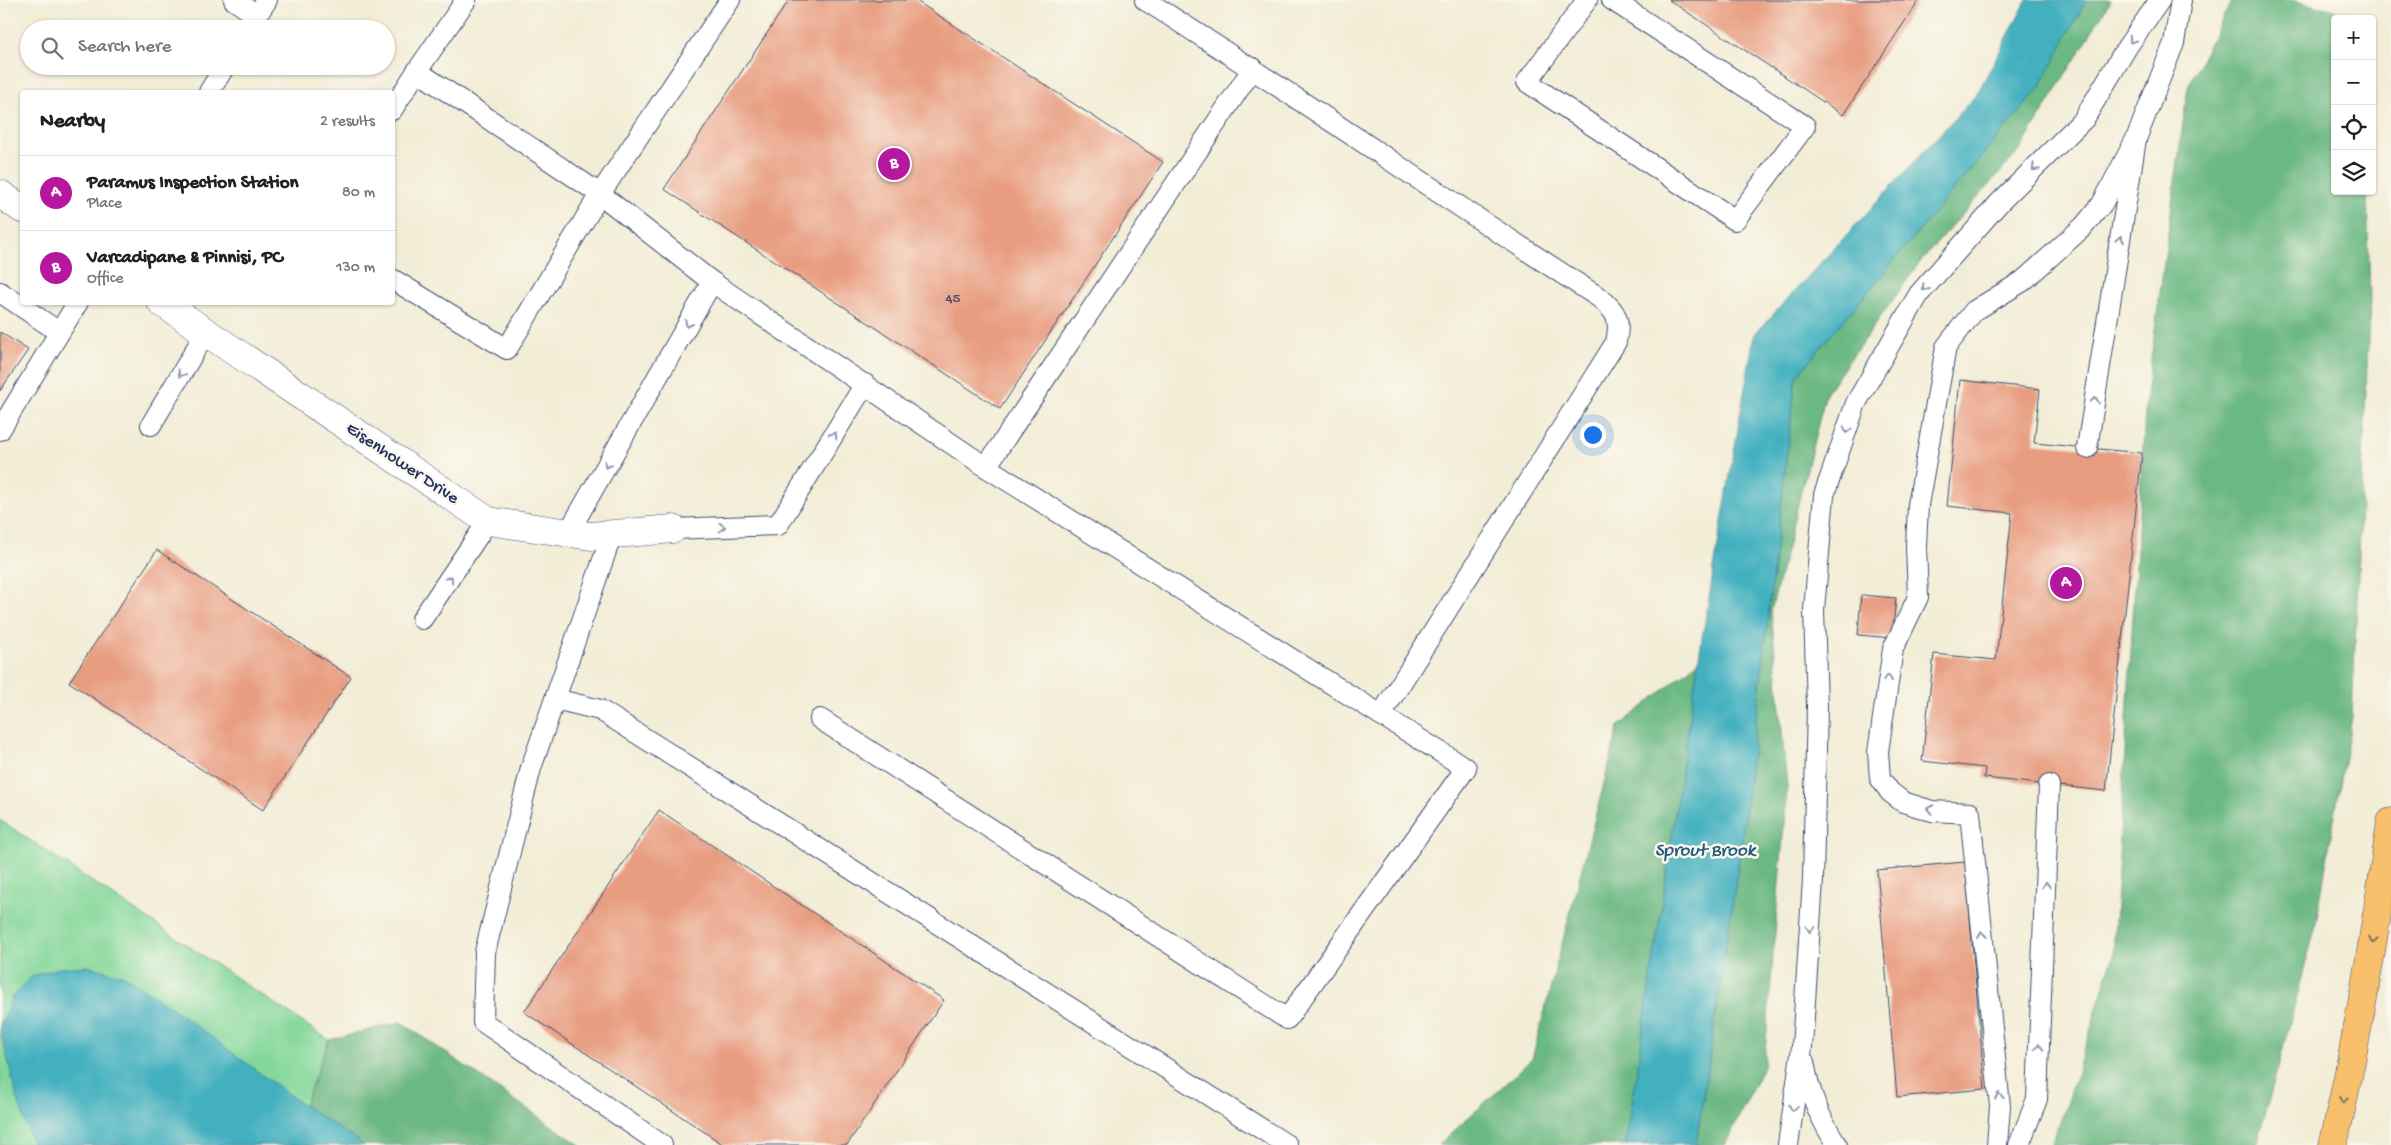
<!DOCTYPE html>
<html lang="en">
<head>
<meta charset="utf-8">
<style>
  :root { --surface:#fff; --page:#f6f6f6; --text:#202124; --muted:#757577; --line:#e0e0e0; --accent:#b5179e }
  body { margin:0; font-family:"Gochi Hand",sans-serif; background:var(--page); color:var(--text) }
  .controls { position:absolute; right:15px; top:15px; display:grid; overflow:hidden; border-radius:5px; box-shadow:0 1px 4px #0004 }
  .controls button { width:45px; height:45px; display:grid; place-items:center; padding:0; border:0; border-bottom:1px solid var(--line); background:var(--surface); color:var(--text); font:25px sans-serif }
  .you { position:absolute; left:1592px; top:434px; width:18px; height:18px; margin:-12px; border:4px solid #fff; border-radius:50%; background:#1a73e8; box-shadow:0 0 0 8px #1a73e833 }
  .badge { display:grid; place-items:center; width:32px; height:32px; border-radius:50%; background:var(--accent); color:#fff; font-size:16px; font-weight:700 }
  .pin { position:absolute; translate:-50% -50%; border:2px solid #fff; box-shadow:0 1px 5px #0006 }
  .list { margin:0; padding:0; list-style:none }
  h2 { display:flex; justify-content:space-between; align-items:center; height:65px; margin:0; padding:0 20px; font-size:21px }
  h2 small { font-size:16px; font-weight:400; color:var(--muted) }
  .list li { display:grid; grid-template-columns:32px 1fr auto; gap:15px; align-items:center; box-sizing:border-box; height:75px; padding:0 20px; border-top:1px solid var(--line) }
  .list b { display:block; font-size:19px; white-space:nowrap }
  .list p { margin:0; font-size:16px; white-space:nowrap; color:var(--muted) }
  .list em { font-size:16px; font-style:normal; color:var(--muted) }
  .icon { flex:none; width:28px; height:28px; fill:none; stroke:currentColor; stroke-width:2; stroke-linecap:round; stroke-linejoin:round }
  .map { position:relative; flex:none; width:2391px; height:1145px; overflow:hidden }
  .search { position:absolute; background:var(--surface); box-shadow:0 1px 4px #0004; left:20px; top:20px; width:375px; height:55px; display:flex; align-items:center; gap:12px; box-sizing:border-box; padding:0 18px; border-radius:28px; color:var(--muted); font-size:19px }
  .panel { position:absolute; background:var(--surface); box-shadow:0 1px 4px #0004; left:20px; top:90px; width:375px; height:215px; border-radius:5px }
  .map>svg:first-child { display:block }
  .green { fill:#83d79a; stroke:#4f837c }
  .forest { fill:#6ab882; stroke:#427470 }
  .water { fill:#42b0bf; stroke:#2e708e }
  .building { fill:#e89d81 }
  .lines { fill:none; stroke-linecap:round; stroke-linejoin:round }
  .service-casing { stroke:#3b4c70; stroke-width:22 }
  .minor-casing { stroke:#3b4c70; stroke-width:29 }
  .motorway-casing { stroke:#3b4c70; stroke-width:29 }
  .service { stroke:#fff; stroke-width:20 }
  .minor { stroke:#fff; stroke-width:28 }
  .motorway { stroke:#f8bf6c; stroke-width:28 }
  .oneway { stroke:#8d97ae }
  .oneway2 { stroke:#7e7064 }
  .labels { text-anchor:middle; dominant-baseline:central; stroke-width:5; stroke-linejoin:round; paint-order:stroke }
  .number-label { font-size:15px; fill:#4e4a67 }
  .street-label { font-size:18px; fill:#1b2f5e; stroke:#fbf7ec }
  .water-label { font-size:19px; font-style:italic; fill:#295c80; stroke:#fbf7ec }
</style>
</head>
<body>
<div class="map">
<svg width="2391" height="1145" viewBox="0 0 2391 1145">
  <rect width="100%" height="100%" fill="#fbf7ec"/>
  <filter id="ink" filterUnits="userSpaceOnUse"><feTurbulence type="fractalNoise" baseFrequency=".02" numOctaves="2"/><feDisplacementMap in="SourceGraphic" scale="10" xChannelSelector="R" yChannelSelector="G"/><feConvolveMatrix kernelMatrix="1 2 1 2 8 2 1 2 1" color-interpolation-filters="sRGB"/></filter>
  <filter id="wash" filterUnits="userSpaceOnUse"><feTurbulence type="fractalNoise" baseFrequency=".0096" numOctaves="4" result="noise"/><feDisplacementMap in="SourceGraphic" scale="20" xChannelSelector="R" yChannelSelector="G"/><feGaussianBlur stdDeviation="1.12" result="paint"/><feColorMatrix in="noise" values="0 0 0 0 0 0 0 0 0 0 0 0 0 0 0 0 0 1.4 0 .05"/><feComposite in="paint" operator="in"/></filter>
  <g filter="url(#wash)">
    <rect width="100%" height="100%" fill="#f2edd6"/>
    <path class="green" d="M0 820 329 1040 304 1106 364 1145H0Z"/>
    <g class="forest">
      <path d="M2086 0H2111L2020 150 1920 262 1826 393 1771 611 1787 787 1764 1065 1725 1145H1696L1742 840 1796 377 2040 87Z"/>
      <path d="M2232 0H2290L2362 16V19H2335V191H2367L2370 298 2352 717 2315 929 2257 1145H2051L2067 1105 2113 956 2146 396 2188 86Z"/>
      <path d="M1698 662 1626 1145H1439L1532 1059 1619 726Z"/>
      <path d="M401 1022 580 1145H364L304 1106 329 1040Z"/>
    </g>
    <g class="water">
      <path d="M2027 0H2086L2040 87 1796 377 1742 840 1696 1144 1626 1145 1698 662 1754 335 1977 94Z"/>
      <path d="M88 966 125 976 171 1007 304 1106 364 1145H33L17 1098 0 1028 12 997 32 976 59 968Z"/>
    </g>
    <g id="blocks">
      <g class="building">
        <path d="M789 0H915L1163 162 1000 409 664 189Z"/>
        <path d="M1669 0H1919L1843 115Z"/>
        <path d="M0 332 28 350 0 391Z"/>
        <path d="M1960 380 2040 389 2034 443 2142 453 2106 791 1984 778 1985 768 1922 761 1934 654 1996 660 2012 513 1947 506Z"/>
        <path d="M157 550 351 677 263 810 69 682Z"/>
        <path d="M1861 595 1896 598 1892 638 1858 635Z"/>
        <path d="M659 810 944 1000 847 1145H724L524 1012Z"/>
        <path d="M1965 862 1985 1089 1897 1097 1877 870Z"/>
      </g>
    </g>
  </g>
  <g filter="url(#ink)">
    <use href="#blocks" fill-opacity="0" stroke="#3b4c70" stroke-width="1"/>
    <g class="lines">
      <g class="service-casing">
        <g id="service">
          <path d="M234 0 256 15"/>
          <path d="M466 0 417 71 600 194 712 282 986 467 1381 715 1616 342C1621 320 1617 312 1600 298 1447 200 1298 97 1145 0"/>
          <path d="M1587 0 1527 82 1735 220 1805 126 1612 0"/>
          <path d="M248 29 267 0"/>
          <path d="M209 92 225 66"/>
          <path d="M392 110 417 71"/>
          <path d="M392 279 507 349 600 194 730 0"/>
          <path d="M0 292 59 332"/>
          <path d="M151 425 206 332"/>
          <path d="M0 430 78 302"/>
          <path d="M2087 448 2136 139 2174 43 2181 0"/>
          <path d="M986 467 1253 68"/>
          <path d="M673 529 778 525 865 384"/>
          <path d="M568 533 712 282"/>
          <path d="M612 534 531 768 485 952 483 1022 662 1145"/>
          <path d="M422 619 488 521"/>
          <path d="M555 699 600 710 1287 1145"/>
          <path d="M820 719 1287 1019 1466 768 1381 715"/>
          <path d="M1804 1062C1810 1096 1819 1116 1837 1145"/>
          <path d="M1788 1145 1802 1047 1813 880 1817 706 1814 610 1824 495 1856 403 1919 294 2000 202 2084 119 2127 47 2160 0"/>
          <path d="M1997 1145 2000 1106 1970 813 1932 811 1903 802 1890 792 1880 778 1878 752 1893 649 1918 597 1916 546 1918 505 1946 347 1974 311 2023 281 2084 226 2102 204 2136 139"/>
          <path d="M2019 1145 2037 1099 2049 785"/>
        </g>
      </g>
      <g class="minor-casing">
        <g id="minor">
          <path d="M0 194 22 209"/>
          <path d="M161 302 488 521 591 536 673 529"/>
        </g>
      </g>
      <g class="motorway-casing">
        <path id="motorway" d="M2333 1145C2358 1039 2375 930 2391 822"/>
      </g>
      <use href="#service" class="service"/>
      <use href="#minor" class="minor"/>
      <use href="#motorway" class="motorway"/>
    </g>
    <defs><path id="oneway-chevron" d="M-2-3.5L2.5 0L-2 3.5" fill="none" stroke-width="1.6" stroke-linecap="round" stroke-linejoin="round" transform="scale(1.25)"/></defs>
    <g class="oneway">
      <use href="#oneway-chevron" transform="translate(2132 40) rotate(125)"/>
      <use href="#oneway-chevron" transform="translate(2035 168) rotate(135)"/>
      <use href="#oneway-chevron" transform="translate(2120 239) rotate(-81)"/>
      <use href="#oneway-chevron" transform="translate(1925 288) rotate(131)"/>
      <use href="#oneway-chevron" transform="translate(688 324) rotate(120)"/>
      <use href="#oneway-chevron" transform="translate(181 374) rotate(121)"/>
      <use href="#oneway-chevron" transform="translate(2095 400) rotate(-81)"/>
      <use href="#oneway-chevron" transform="translate(1847 430) rotate(109)"/>
      <use href="#oneway-chevron" transform="translate(834 435) rotate(-58)"/>
      <use href="#oneway-chevron" transform="translate(607 465) rotate(120)"/>
      <use href="#oneway-chevron" transform="translate(722 527) rotate(-2)"/>
      <use href="#oneway-chevron" transform="translate(450 579) rotate(-56)"/>
      <use href="#oneway-chevron" transform="translate(1888 678) rotate(-82)"/>
      <use href="#oneway-chevron" transform="translate(1930 809) rotate(-168)"/>
      <use href="#oneway-chevron" transform="translate(2046 885) rotate(-88)"/>
      <use href="#oneway-chevron" transform="translate(1810 929) rotate(94)"/>
      <use href="#oneway-chevron" transform="translate(1982 935) rotate(-96)"/>
      <use href="#oneway-chevron" transform="translate(2039 1047) rotate(-87)"/>
      <use href="#oneway-chevron" transform="translate(1999 1096) rotate(-96)"/>
      <use href="#oneway-chevron" transform="translate(1793 1108) rotate(98)"/>
    </g>
    <g class="oneway2">
      <use href="#oneway-chevron" transform="translate(2373 940) rotate(100)"/>
      <use href="#oneway-chevron" transform="translate(2343 1100) rotate(101)"/>
    </g>
  </g>
  <g class="labels">
    <g class="number-label">
      <text x="953" y="299">45</text>
    </g>
    <g class="street-label">
      <text transform="translate(402 464) rotate(34)">Eisenhower Drive</text>
    </g>
    <g class="water-label">
      <text x="1705" y="851">Sprout Brook</text>
    </g>
  </g>
</svg>
<div class="controls">
<button>+</button>
<button>−</button>
<button><svg class="icon" aria-label="locate" viewBox="0 0 24 24"><circle cx="12" cy="12" r="6"/><path d="M12 2v4M12 18v4M2 12h4M18 12h4"/></svg></button>
<button><svg class="icon" aria-label="layers" viewBox="0 0 24 24"><path d="M12 4l9 5-9 5-9-5zM3 14l9 5 9-5"/></svg></button>
</div>
<div class="you"></div>
<div class="pin badge" style="left:2066px;top:583px">A</div>
<div class="pin badge" style="left:894px;top:164px">B</div>
<div class="search"><svg class="icon" aria-label="search" viewBox="0 0 24 24"><circle cx="10" cy="10" r="6"/><path d="M15 15l6 6"/></svg>Search here</div>
<section class="panel">
<h2>Nearby<small>2 results</small></h2>
<ul class="list">
<li><span class="badge">A</span><div><b>Paramus Inspection Station</b><p>Place</p></div><em>80 m</em></li>
<li><span class="badge">B</span><div><b>Varcadipane &amp; Pinnisi, PC</b><p>Office</p></div><em>130 m</em></li>
</ul>
</section>
</div>
</body>
</html>
